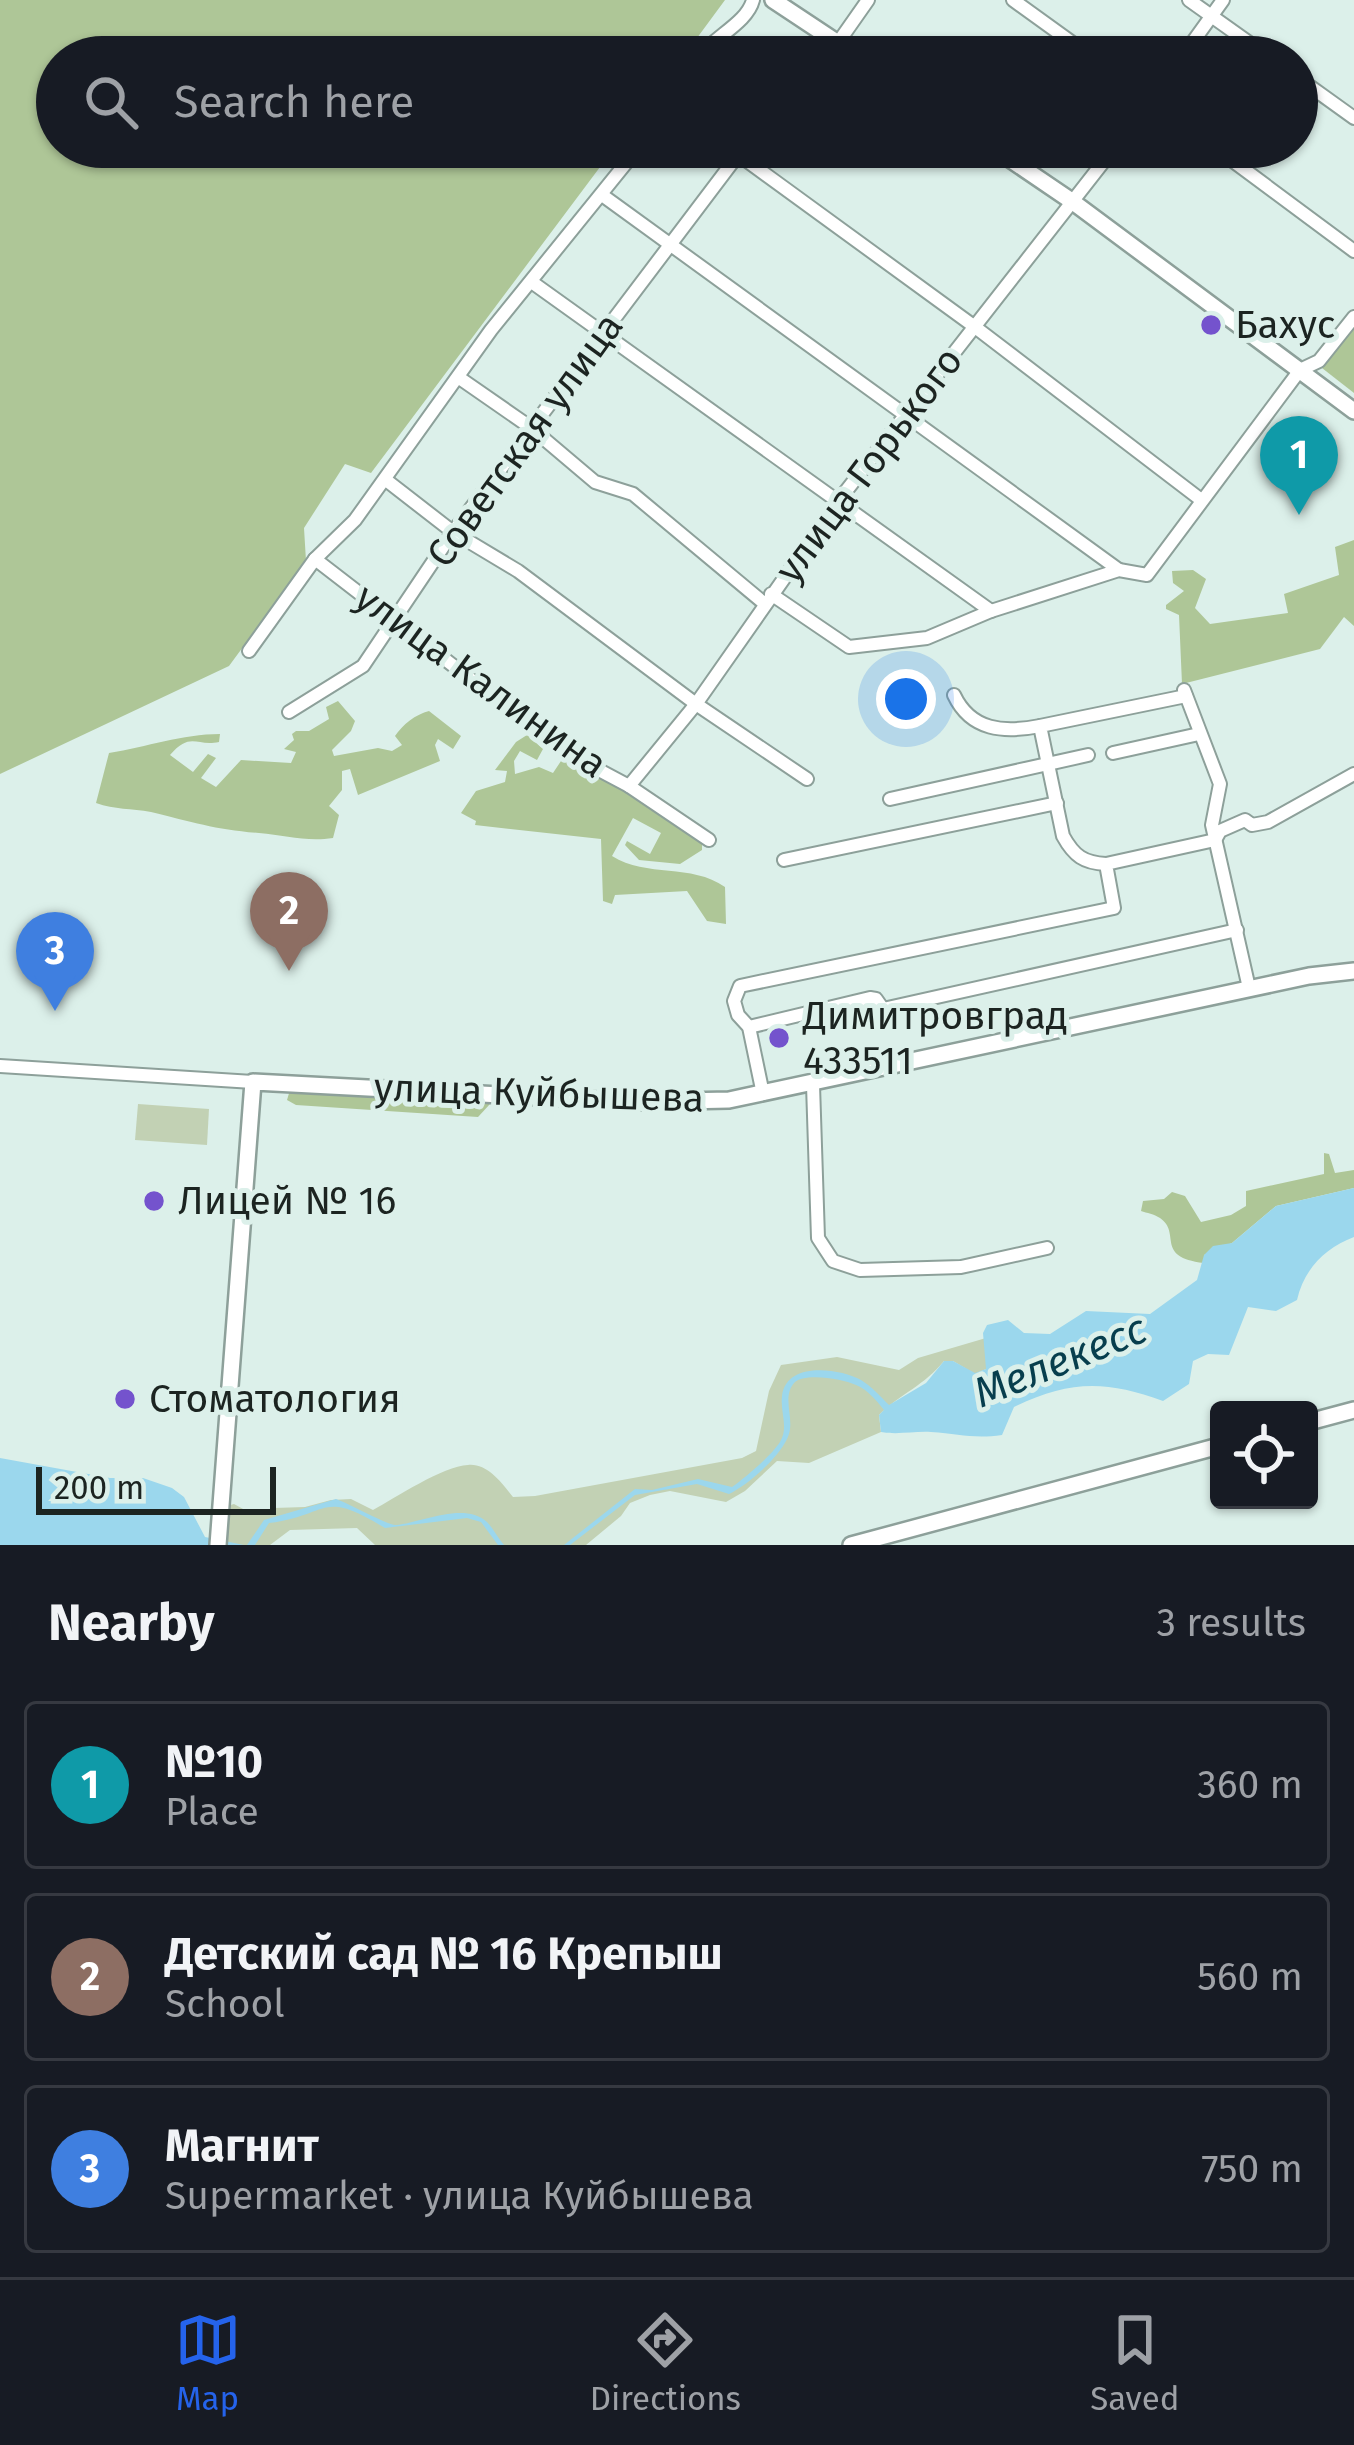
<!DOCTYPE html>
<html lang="en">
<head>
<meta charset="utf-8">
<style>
  :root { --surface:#171b24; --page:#242831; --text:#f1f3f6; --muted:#9ea1a6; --line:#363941; --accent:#2563eb }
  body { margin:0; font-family:"Fira Sans",sans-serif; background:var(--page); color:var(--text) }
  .controls { position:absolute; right:36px; bottom:36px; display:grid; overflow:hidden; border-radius:12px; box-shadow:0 3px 9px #0004 }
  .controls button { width:108px; height:108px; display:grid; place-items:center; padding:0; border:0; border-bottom:3px solid var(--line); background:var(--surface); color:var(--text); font:60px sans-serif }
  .scale { position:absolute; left:36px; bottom:30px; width:240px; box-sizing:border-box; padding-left:12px; border:6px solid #1c2421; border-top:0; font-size:33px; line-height:42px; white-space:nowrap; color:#1c2421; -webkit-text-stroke:9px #dcf0ea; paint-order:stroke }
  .you { position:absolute; left:906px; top:699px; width:42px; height:42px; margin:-30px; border:9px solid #fff; border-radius:50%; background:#1a73e8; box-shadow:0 0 0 18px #1a73e833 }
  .badge { display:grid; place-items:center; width:78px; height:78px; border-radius:50%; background:var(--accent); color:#fff; font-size:39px; font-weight:700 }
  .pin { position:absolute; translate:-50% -99px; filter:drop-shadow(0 3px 6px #0008) }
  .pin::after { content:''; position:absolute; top:63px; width:42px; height:36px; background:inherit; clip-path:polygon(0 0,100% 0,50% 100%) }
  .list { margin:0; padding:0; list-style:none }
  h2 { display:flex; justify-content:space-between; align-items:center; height:156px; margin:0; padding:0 48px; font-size:51px }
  h2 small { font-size:39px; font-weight:400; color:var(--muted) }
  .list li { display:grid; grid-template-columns:78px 1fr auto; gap:36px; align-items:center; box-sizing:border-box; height:168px; margin:0 24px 24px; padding:0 24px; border:3px solid var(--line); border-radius:12px }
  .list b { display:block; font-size:45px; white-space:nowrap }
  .list p { margin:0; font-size:39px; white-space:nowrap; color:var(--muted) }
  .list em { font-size:39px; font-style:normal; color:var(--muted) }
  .icon { flex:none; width:66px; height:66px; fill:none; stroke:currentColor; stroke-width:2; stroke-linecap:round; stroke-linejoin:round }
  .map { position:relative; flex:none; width:1354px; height:1545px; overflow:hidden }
  .search { position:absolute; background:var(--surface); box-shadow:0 3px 9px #0004; left:36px; right:36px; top:36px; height:132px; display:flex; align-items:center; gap:30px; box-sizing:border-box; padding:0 42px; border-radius:66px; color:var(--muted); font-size:45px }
  .sheet { height:732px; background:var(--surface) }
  nav { display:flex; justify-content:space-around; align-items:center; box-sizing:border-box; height:168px; border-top:3px solid var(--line); background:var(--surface); font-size:33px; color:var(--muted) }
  nav a { display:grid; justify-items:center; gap:6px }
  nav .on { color:var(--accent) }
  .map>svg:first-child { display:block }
  .green { fill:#c2d1b4 }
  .forest { fill:#aec697 }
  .water { fill:#9bd7ed }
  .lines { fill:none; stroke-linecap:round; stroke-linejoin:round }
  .minor-casing { stroke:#8da09a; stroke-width:16 }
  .major-casing { stroke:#8da09a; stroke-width:20 }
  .minor { stroke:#fff; stroke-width:12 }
  .major { stroke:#fff; stroke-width:15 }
  .poi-dot { fill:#7453cd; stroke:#dcf0ea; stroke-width:4.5 }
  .labels { text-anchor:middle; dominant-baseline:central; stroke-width:10; stroke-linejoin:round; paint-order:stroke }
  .poi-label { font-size:39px; fill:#1c2421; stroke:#dcf0ea; text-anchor:start }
  .street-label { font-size:39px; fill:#1c2421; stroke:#dcf0ea }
  .water-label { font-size:42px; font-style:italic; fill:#073e4d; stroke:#dcf0ea }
</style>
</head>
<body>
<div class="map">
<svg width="1354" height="1545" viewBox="0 0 1354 1545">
  <rect width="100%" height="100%" fill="#dcf0ea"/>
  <g class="green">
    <path d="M138 1104 209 1109 207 1145 135 1140Z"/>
    <path d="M986 1338V1369L975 1374 953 1361H944C925 1385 900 1394 879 1415L881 1432 809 1463 777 1461 745 1491 726 1502 670 1491 650 1495 630 1503 621 1516 586 1545H375L357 1528 290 1530 270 1545H219L227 1506 234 1504 254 1515 274 1508 305 1507 331 1500 351 1499 373 1510C395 1498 443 1466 468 1465 487 1463 502 1483 513 1497L535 1496 742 1458 756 1451 769 1391 781 1365 837 1357 899 1370 918 1358Z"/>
  </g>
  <g class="forest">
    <path d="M0 0H725L683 57H57V147H615L371 473 345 464 304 528 306 561 229 666 0 774Z"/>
    <path d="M1354 325V393L1322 368Z"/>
    <path d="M1354 540V626L1344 617 1320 649 1182 684 1179 615 1166 609V605L1184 591 1173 583 1172 571 1193 570 1206 579 1195 608 1210 624 1288 613 1284 594 1339 575 1335 547Z"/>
    <path d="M338 701 355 721 351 731 332 750 334 756 378 748 392 751 402 745 395 736C402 725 416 714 429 711L461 736 453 749 438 739 435 745 440 761 358 795 350 769 342 771V790L329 806 339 815 333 838C306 842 285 835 259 833 217 830 192 822 151 812 131 808 115 810 96 803L109 753C147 747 182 734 220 734L219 742C196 747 191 731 170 755L193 772 208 754 216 758 201 778 216 787 241 760 291 763 296 752 284 749 294 740 292 734 296 731H309L329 719 326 707Z"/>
    <path d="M527 735 543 749 537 760 520 751 514 761 515 774 539 767 553 773 563 758 628 791 702 841V850L680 864 639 860 625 845 627 841 650 854 661 833 633 818 612 856C647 878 691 863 725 887L726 924 707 921 687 891 615 895 612 904 603 901 601 839 475 825 476 821 461 813 476 791 505 782 507 771 495 770 516 742Z"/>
    <path d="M290 1090 484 1099 490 1104 478 1117 296 1105 287 1100Z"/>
    <path d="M1324 1153 1329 1154 1335 1173 1354 1170V1188L1276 1206 1232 1243 1204 1255V1263C1154 1257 1182 1233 1160 1218 1154 1214 1147 1213 1141 1211L1143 1201 1164 1199 1172 1192 1185 1196 1201 1222 1231 1215 1246 1206V1191L1324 1174Z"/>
  </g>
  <g class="water">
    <path d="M1354 1188V1237C1325 1248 1304 1269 1297 1300L1276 1311 1248 1307 1229 1355 1208 1354 1193 1361 1189 1384 1163 1401C1106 1380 1069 1380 1014 1407L1002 1435C974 1439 959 1434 931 1432 914 1431 898 1435 881 1432L879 1415 884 1410C876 1400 868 1390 856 1385 844 1379 804 1372 794 1383 783 1396 792 1414 790 1429 788 1451 748 1485 729 1494L697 1484 635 1495 570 1545H564L635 1489 652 1490 698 1479 732 1487C745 1478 771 1456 780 1442 789 1427 780 1413 782 1396 786 1361 839 1368 861 1380 872 1387 880 1396 889 1405L926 1383 944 1361H953L975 1373 986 1369 983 1333 987 1325 1008 1320 1024 1333 1050 1334 1086 1311 1150 1314 1197 1280 1204 1255 1213 1246 1232 1243 1276 1206Z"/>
    <path d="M0 1458 110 1478H143L172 1488 184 1497 205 1537 244 1545H0Z"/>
    <path d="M336 1499C348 1503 389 1526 396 1525 421 1523 464 1501 487 1522 493 1528 498 1538 504 1545H498L481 1522 467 1518 385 1528C320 1488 331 1515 269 1523L255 1545H247L264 1520Z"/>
  </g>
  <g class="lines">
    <g class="minor-casing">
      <g id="minor">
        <path d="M1013 0 1092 57"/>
        <path d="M1189 0 1269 57"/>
        <path d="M699 57C715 36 747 23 753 0"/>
        <path d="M828 57 868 0"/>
        <path d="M1182 57 1223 0"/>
        <path d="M1297 77 1354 118"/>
        <path d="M728 147 975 327 1200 499"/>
        <path d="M1214 147 1354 251"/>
        <path d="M602 195 1119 570"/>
        <path d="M533 283 991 611"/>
        <path d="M458 377 530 427 595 482 633 494 765 604"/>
        <path d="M386 480 453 532 518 571 696 704 807 779"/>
        <path d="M315 559 565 752 629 786 709 840"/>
        <path d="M771 594 849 647 927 638 991 611 1119 570 1147 575 1300 370 1319 361 1354 317"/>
        <path d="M249 651 315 559 355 520 491 330 639 147"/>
        <path d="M1184 690 1220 784 1212 825 1249 988"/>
        <path d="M954 695C971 731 1004 733 1040 726"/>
        <path d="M289 712 363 666 453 532 744 147"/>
        <path d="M1113 753 1199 734"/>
        <path d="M629 786 696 704 839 500 1115 147"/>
        <path d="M890 799 1088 755"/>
        <path d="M784 860 1057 803"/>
        <path d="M1106 864C1084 863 1074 856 1063 836L1040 726 1186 696"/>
        <path d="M749 1027 870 998 876 999 883 1009 1237 930"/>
        <path d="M0 1066 253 1082"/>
        <path d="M813 1085 818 1238 833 1261 860 1270 961 1267 1047 1248"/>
        <path d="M763 1094 749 1027 738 1015 734 1001 740 986 1114 908 1106 864 1215 840 1220 831 1245 820 1252 825 1268 822 1354 774"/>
      </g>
    </g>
    <g class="major-casing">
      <g id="major">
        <path d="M773 0 859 57"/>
        <path d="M992 147 1073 202 1354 411"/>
        <path d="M1309 1422 1354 1410"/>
        <path d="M218 1545 253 1082 636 1102 729 1100 1309 976 1354 971"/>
        <path d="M851 1545 1219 1446"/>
      </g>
    </g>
    <use href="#minor" class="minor"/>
    <use href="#major" class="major"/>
  </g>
  <g class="poi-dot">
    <circle cx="1211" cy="325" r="12"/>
    <circle cx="779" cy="1038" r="12"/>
    <circle cx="154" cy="1201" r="12"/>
    <circle cx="125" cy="1399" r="12"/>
  </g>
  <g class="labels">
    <g class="poi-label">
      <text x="1235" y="325">Бахус</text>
      <text x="803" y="1016">Димитровград<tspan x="803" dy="45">433511</tspan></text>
      <text x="178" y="1201">Лицей № 16</text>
      <text x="149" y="1399">Стоматология</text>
    </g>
    <g class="street-label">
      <text transform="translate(525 440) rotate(-54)">Советская улица</text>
      <text transform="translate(869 465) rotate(-53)">улица Горького</text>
      <text transform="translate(481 681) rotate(36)">улица Калинина</text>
      <text transform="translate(539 1093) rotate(2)">улица Куйбышева</text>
    </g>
    <g class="water-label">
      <text transform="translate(1060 1361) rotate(-22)">Мелекесс</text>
    </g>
  </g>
</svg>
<div class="controls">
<button><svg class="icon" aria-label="locate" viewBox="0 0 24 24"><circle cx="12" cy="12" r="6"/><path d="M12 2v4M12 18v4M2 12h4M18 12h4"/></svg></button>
</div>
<div class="scale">200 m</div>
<div class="you"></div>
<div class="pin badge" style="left:1299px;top:515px;background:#0f9aa8">1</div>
<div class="pin badge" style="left:289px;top:971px;background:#8d6e63">2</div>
<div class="pin badge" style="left:55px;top:1011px;background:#3f7fe0">3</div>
<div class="search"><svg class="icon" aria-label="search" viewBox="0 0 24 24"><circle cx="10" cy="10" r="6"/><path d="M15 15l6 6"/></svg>Search here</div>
</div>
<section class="sheet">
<h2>Nearby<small>3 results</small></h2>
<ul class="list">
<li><span class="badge" style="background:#0f9aa8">1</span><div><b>№10</b><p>Place</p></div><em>360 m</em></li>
<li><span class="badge" style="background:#8d6e63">2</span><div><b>Детский сад № 16 Крепыш</b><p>School</p></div><em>560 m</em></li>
<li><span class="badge" style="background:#3f7fe0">3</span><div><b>Магнит</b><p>Supermarket · улица Куйбышева</p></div><em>750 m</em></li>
</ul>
</section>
<nav>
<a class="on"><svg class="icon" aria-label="map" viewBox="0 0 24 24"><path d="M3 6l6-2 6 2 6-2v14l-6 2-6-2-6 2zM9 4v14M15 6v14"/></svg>Map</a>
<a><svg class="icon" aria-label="directions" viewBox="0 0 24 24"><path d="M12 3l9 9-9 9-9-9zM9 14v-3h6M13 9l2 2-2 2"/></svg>Directions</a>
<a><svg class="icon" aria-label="saved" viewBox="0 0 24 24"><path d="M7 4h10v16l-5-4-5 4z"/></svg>Saved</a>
</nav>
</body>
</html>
